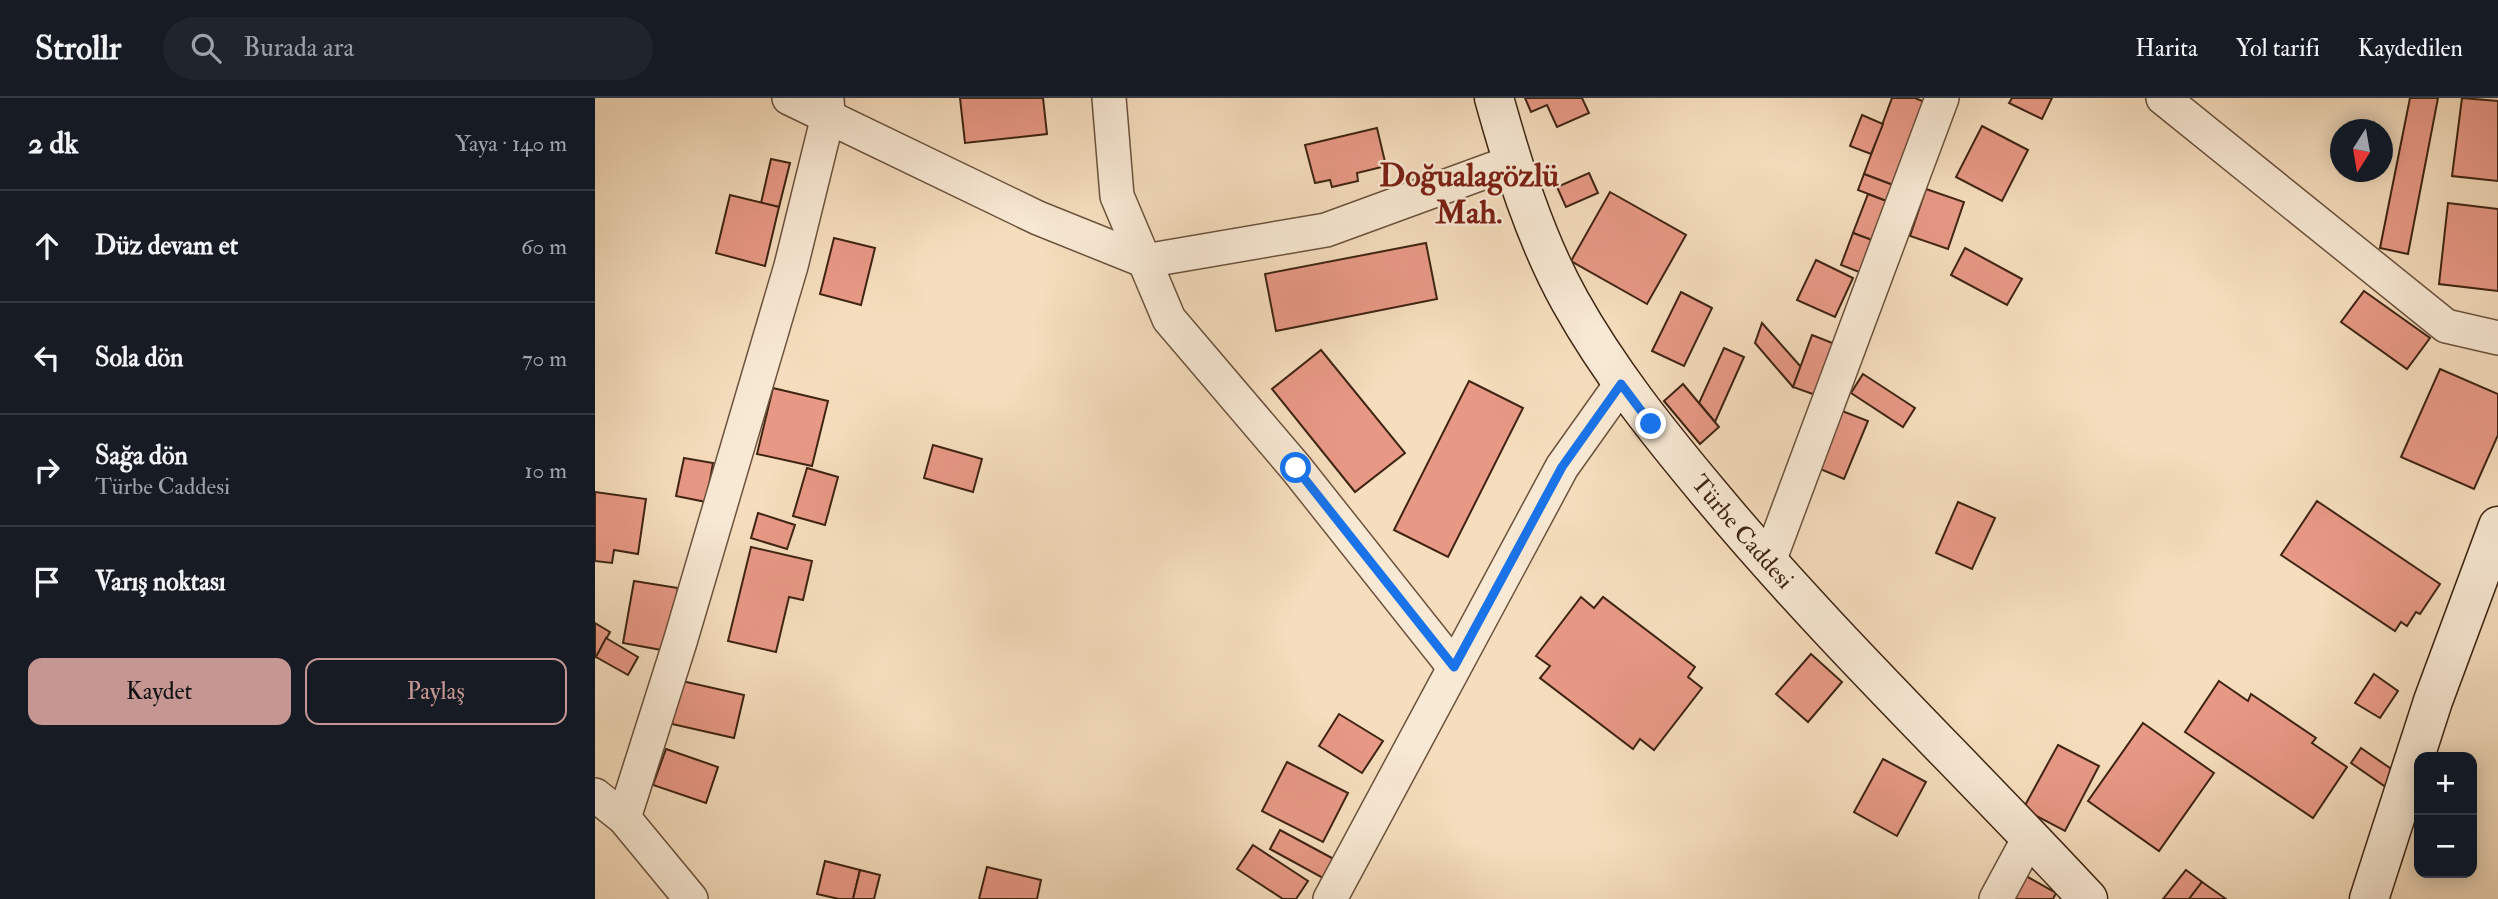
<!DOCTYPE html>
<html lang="tr">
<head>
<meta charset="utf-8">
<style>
  :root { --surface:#171b24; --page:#20242c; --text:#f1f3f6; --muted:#9ea1a6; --line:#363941; --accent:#c59692 }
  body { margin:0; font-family:"IM FELL Double Pica",serif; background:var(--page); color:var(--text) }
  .controls { position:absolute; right:21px; bottom:21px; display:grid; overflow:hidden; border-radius:14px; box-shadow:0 4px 18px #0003 }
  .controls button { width:63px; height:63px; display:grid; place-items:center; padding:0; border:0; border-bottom:2px solid var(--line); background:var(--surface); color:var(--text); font:35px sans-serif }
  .compass { position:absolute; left:1735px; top:21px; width:63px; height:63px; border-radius:50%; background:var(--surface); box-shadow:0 4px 18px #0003; rotate:191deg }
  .stop { position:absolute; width:21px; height:21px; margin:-16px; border:5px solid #1a73e8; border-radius:50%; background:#fff }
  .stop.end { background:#1a73e8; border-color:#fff; box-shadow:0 2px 7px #0008 }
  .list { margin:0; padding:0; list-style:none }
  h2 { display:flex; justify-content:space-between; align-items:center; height:91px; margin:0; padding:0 28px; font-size:30px }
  h2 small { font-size:23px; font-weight:400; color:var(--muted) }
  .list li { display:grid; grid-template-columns:46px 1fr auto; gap:21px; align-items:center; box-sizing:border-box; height:112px; padding:0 28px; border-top:2px solid var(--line) }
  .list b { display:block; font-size:26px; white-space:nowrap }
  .list p { margin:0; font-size:23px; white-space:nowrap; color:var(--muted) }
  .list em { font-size:23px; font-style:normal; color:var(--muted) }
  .actions { display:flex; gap:14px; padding:21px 28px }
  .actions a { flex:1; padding:16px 0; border:2px solid var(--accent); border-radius:14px; text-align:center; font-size:24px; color:var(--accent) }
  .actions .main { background:var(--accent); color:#111 }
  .icon { flex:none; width:38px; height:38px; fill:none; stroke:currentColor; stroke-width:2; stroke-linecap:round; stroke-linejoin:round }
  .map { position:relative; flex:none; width:1903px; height:801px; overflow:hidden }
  header { display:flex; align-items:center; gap:42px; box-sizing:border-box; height:98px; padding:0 35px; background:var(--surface); border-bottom:2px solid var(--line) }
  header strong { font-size:33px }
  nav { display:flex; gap:38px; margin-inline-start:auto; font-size:24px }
  .search { width:490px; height:63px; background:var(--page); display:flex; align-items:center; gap:18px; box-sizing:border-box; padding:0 24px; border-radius:38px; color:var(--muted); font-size:26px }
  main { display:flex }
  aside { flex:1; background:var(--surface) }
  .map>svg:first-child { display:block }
  .building { fill:#e89986; stroke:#3f2412; stroke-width:2 }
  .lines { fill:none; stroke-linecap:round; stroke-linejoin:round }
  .street-casing { stroke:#6c523d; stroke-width:36 }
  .secondary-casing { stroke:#3f2412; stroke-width:41 }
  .street { stroke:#f8e9d4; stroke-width:33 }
  .secondary { stroke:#f8e9d4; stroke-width:38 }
  .route { stroke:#1a73e8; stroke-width:9 }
  .labels { text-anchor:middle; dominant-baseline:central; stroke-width:5; stroke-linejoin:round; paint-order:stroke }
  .street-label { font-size:24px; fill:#3f2412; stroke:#f8e9d4 }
  .district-label { font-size:32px; font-weight:bold; fill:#7a1f14; stroke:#f8e9d4 }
</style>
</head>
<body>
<header>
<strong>Strollr</strong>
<div class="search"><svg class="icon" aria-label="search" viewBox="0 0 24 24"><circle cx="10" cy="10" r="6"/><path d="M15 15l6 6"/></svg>Burada ara</div>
<nav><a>Harita</a><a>Yol tarifi</a><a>Kaydedilen</a></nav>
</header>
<main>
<aside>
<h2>2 dk<small>Yaya · 140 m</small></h2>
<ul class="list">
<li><svg class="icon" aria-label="ahead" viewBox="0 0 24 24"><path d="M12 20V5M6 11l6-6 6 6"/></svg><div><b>Düz devam et</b></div><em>60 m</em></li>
<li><svg class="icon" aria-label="left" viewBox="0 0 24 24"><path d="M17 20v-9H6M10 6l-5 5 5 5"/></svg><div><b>Sola dön</b></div><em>70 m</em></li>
<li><svg class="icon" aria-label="right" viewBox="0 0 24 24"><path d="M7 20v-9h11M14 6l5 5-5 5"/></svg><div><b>Sağa dön</b><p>Türbe Caddesi</p></div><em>10 m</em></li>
<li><svg class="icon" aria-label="arrive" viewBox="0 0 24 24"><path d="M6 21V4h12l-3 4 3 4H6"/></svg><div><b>Varış noktası</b></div></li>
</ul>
<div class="actions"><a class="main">Kaydet</a><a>Paylaş</a></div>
</aside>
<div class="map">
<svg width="1903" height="801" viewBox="0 0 1903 801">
  <rect width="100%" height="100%" fill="#f5ddbd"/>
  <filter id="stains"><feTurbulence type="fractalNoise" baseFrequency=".00286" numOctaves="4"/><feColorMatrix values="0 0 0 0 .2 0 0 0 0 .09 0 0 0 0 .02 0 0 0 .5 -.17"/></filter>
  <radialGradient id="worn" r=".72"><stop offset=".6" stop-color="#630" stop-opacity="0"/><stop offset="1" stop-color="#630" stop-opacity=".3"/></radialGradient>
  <g class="building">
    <path d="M365 0H448L452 36 370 45Z"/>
    <path d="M930 0H987L994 15 962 29 952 7 936 14Z"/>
    <path d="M1297 0H1320L1337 7 1306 90 1269 76Z"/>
    <path d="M1417 0H1457L1447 21 1414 5Z"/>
    <path d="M1815 0H1843L1813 156 1785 150Z"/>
    <path d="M1867 0 1903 3V83L1857 78Z"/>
    <path d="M1267 17 1288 26 1276 56 1255 48Z"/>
    <path d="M1387 28 1433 52 1407 103 1361 79Z"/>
    <path d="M782 30 791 68 762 75 763 83 737 89 735 82 720 85 710 47Z"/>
    <path d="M176 61 195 65 184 109 166 105Z"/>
    <path d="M994 75 1003 95 971 109 962 89Z"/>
    <path d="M1269 76 1306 90 1299 106 1263 92Z"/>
    <path d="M1331 91 1369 104 1353 151 1315 138Z"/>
    <path d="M1015 94 1091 137 1052 206 976 163Z"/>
    <path d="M1273 96 1299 106 1285 145 1258 135Z"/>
    <path d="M135 97 184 109 170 168 121 155Z"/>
    <path d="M1853 105 1903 111V193L1844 186Z"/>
    <path d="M1258 135 1285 145 1272 177 1246 167Z"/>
    <path d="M239 140 280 150 266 207 225 196Z"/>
    <path d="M831 145 842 201 681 233 670 176Z"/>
    <path d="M1370 150 1427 181 1412 207 1356 177Z"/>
    <path d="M1221 162 1258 180 1240 219 1202 202Z"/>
    <path d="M1769 193 1835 240 1812 271 1746 224Z"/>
    <path d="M1086 194 1117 210 1089 268 1057 253Z"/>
    <path d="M1167 225 1206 269 1198 289 1160 245Z"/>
    <path d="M1217 237 1245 248 1226 299 1198 289Z"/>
    <path d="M1129 250 1149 259 1120 324 1104 305Z"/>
    <path d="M726 252 810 355 760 394 677 291Z"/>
    <path d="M1845 271 1903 296V337L1879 391 1806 359Z"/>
    <path d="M1268 276 1320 310 1308 329 1256 295Z"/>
    <path d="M874 283 928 310 853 459 799 432Z"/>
    <path d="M1088 286 1124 329 1105 346 1069 303Z"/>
    <path d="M178 290 233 303 217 368 162 356Z"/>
    <path d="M1242 311 1273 323 1249 381 1218 368Z"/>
    <path d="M338 347 387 361 378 394 329 380Z"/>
    <path d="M89 360 118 365 111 404 81 398Z"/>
    <path d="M212 370 243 379 230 427 198 418Z"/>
    <path d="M0 394 51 401 43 456 19 452 17 465 0 463Z"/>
    <path d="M1722 403 1845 486 1825 516 1821 514 1812 528 1806 524 1800 533 1686 457Z"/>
    <path d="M1363 404 1400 420 1377 471 1341 455Z"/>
    <path d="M163 415 200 427 192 451 156 440Z"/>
    <path d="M156 449 217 463 208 502 194 499 181 554 133 543Z"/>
    <path d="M39 483 83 490 72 553 28 545Z"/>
    <path d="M986 499 999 510 1008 499 1100 569 1093 579 1107 590 1059 652 1045 641 1038 651 945 580 955 568 941 558Z"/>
    <path d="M0 525 15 534 1 559 0 558Z"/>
    <path d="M11 540 43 559 33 577 1 559Z"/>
    <path d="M1216 556 1247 584 1213 624 1181 596Z"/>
    <path d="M1779 576 1803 593 1785 620 1760 605Z"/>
    <path d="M87 583 149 597 139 640 77 626Z"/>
    <path d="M1624 583 1653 603 1656 596 1721 640 1717 645 1752 669 1718 720 1590 634Z"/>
    <path d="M744 616 788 643 767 675 724 648Z"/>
    <path d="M1548 625 1619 675 1564 753 1493 703Z"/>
    <path d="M1463 647 1504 668 1470 733 1428 711Z"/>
    <path d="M1766 650 1808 679 1798 694 1756 665Z"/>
    <path d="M71 651 123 669 111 705 58 687Z"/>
    <path d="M1288 661 1331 684 1302 738 1259 714Z"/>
    <path d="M692 664 753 695 728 744 667 713Z"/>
    <path d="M685 732 748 766 737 785 675 751Z"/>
    <path d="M658 747 713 783 701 801H688L642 771Z"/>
    <path d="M230 763 265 772 258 801H244L222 796Z"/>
    <path d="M392 769 446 782 442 801H384Z"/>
    <path d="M265 772 285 777 279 801H258Z"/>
    <path d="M1591 772 1607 784 1594 801H1568Z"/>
    <path d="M1424 774 1461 795 1458 801H1409Z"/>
    <path d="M1607 784 1631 801H1594Z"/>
  </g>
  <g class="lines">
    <g class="street-casing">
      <g id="street">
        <path d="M194 0 443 120 550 163 731 132 917 64"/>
        <path d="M514 0 522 98 574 221 701 370 859 569"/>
        <path d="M1568 0 1851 228 1903 240"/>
        <path d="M1173 466 1347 0"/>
        <path d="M0 697 29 720 96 801"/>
        <path d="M29 720 85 544 196 168 233 18 232 0"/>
        <path d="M735 801 967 369 1026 286"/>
        <path d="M1401 801 1435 738"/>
      </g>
    </g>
    <g class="secondary-casing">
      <g id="secondary">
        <path id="s1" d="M899 0C918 68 940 140 975 203 1014 273 1063 334 1114 395 1232 537 1367 665 1493 801"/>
        <path d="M1774 801 1838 603 1903 428"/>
      </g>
    </g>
    <use href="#street" class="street"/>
    <use href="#secondary" class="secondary"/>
  </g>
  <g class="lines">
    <path class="route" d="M701 370 859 569 967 369 1026 286 1056 326"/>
  </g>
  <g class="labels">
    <g class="street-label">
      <text stroke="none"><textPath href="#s1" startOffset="506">Türbe Caddesi</textPath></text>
    </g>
    <g class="district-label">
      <text x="874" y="78">Doğualagözlü<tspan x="874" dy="37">Mah.</tspan></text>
    </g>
  </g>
  <rect width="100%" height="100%" filter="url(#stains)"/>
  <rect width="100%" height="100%" fill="url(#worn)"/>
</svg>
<div class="controls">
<button>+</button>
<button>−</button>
</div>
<svg class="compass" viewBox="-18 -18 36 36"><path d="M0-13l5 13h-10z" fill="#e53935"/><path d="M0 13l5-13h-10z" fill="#9ea1a6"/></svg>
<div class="stop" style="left:701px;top:370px"></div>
<div class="stop end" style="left:1056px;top:326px"></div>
</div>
</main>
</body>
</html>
